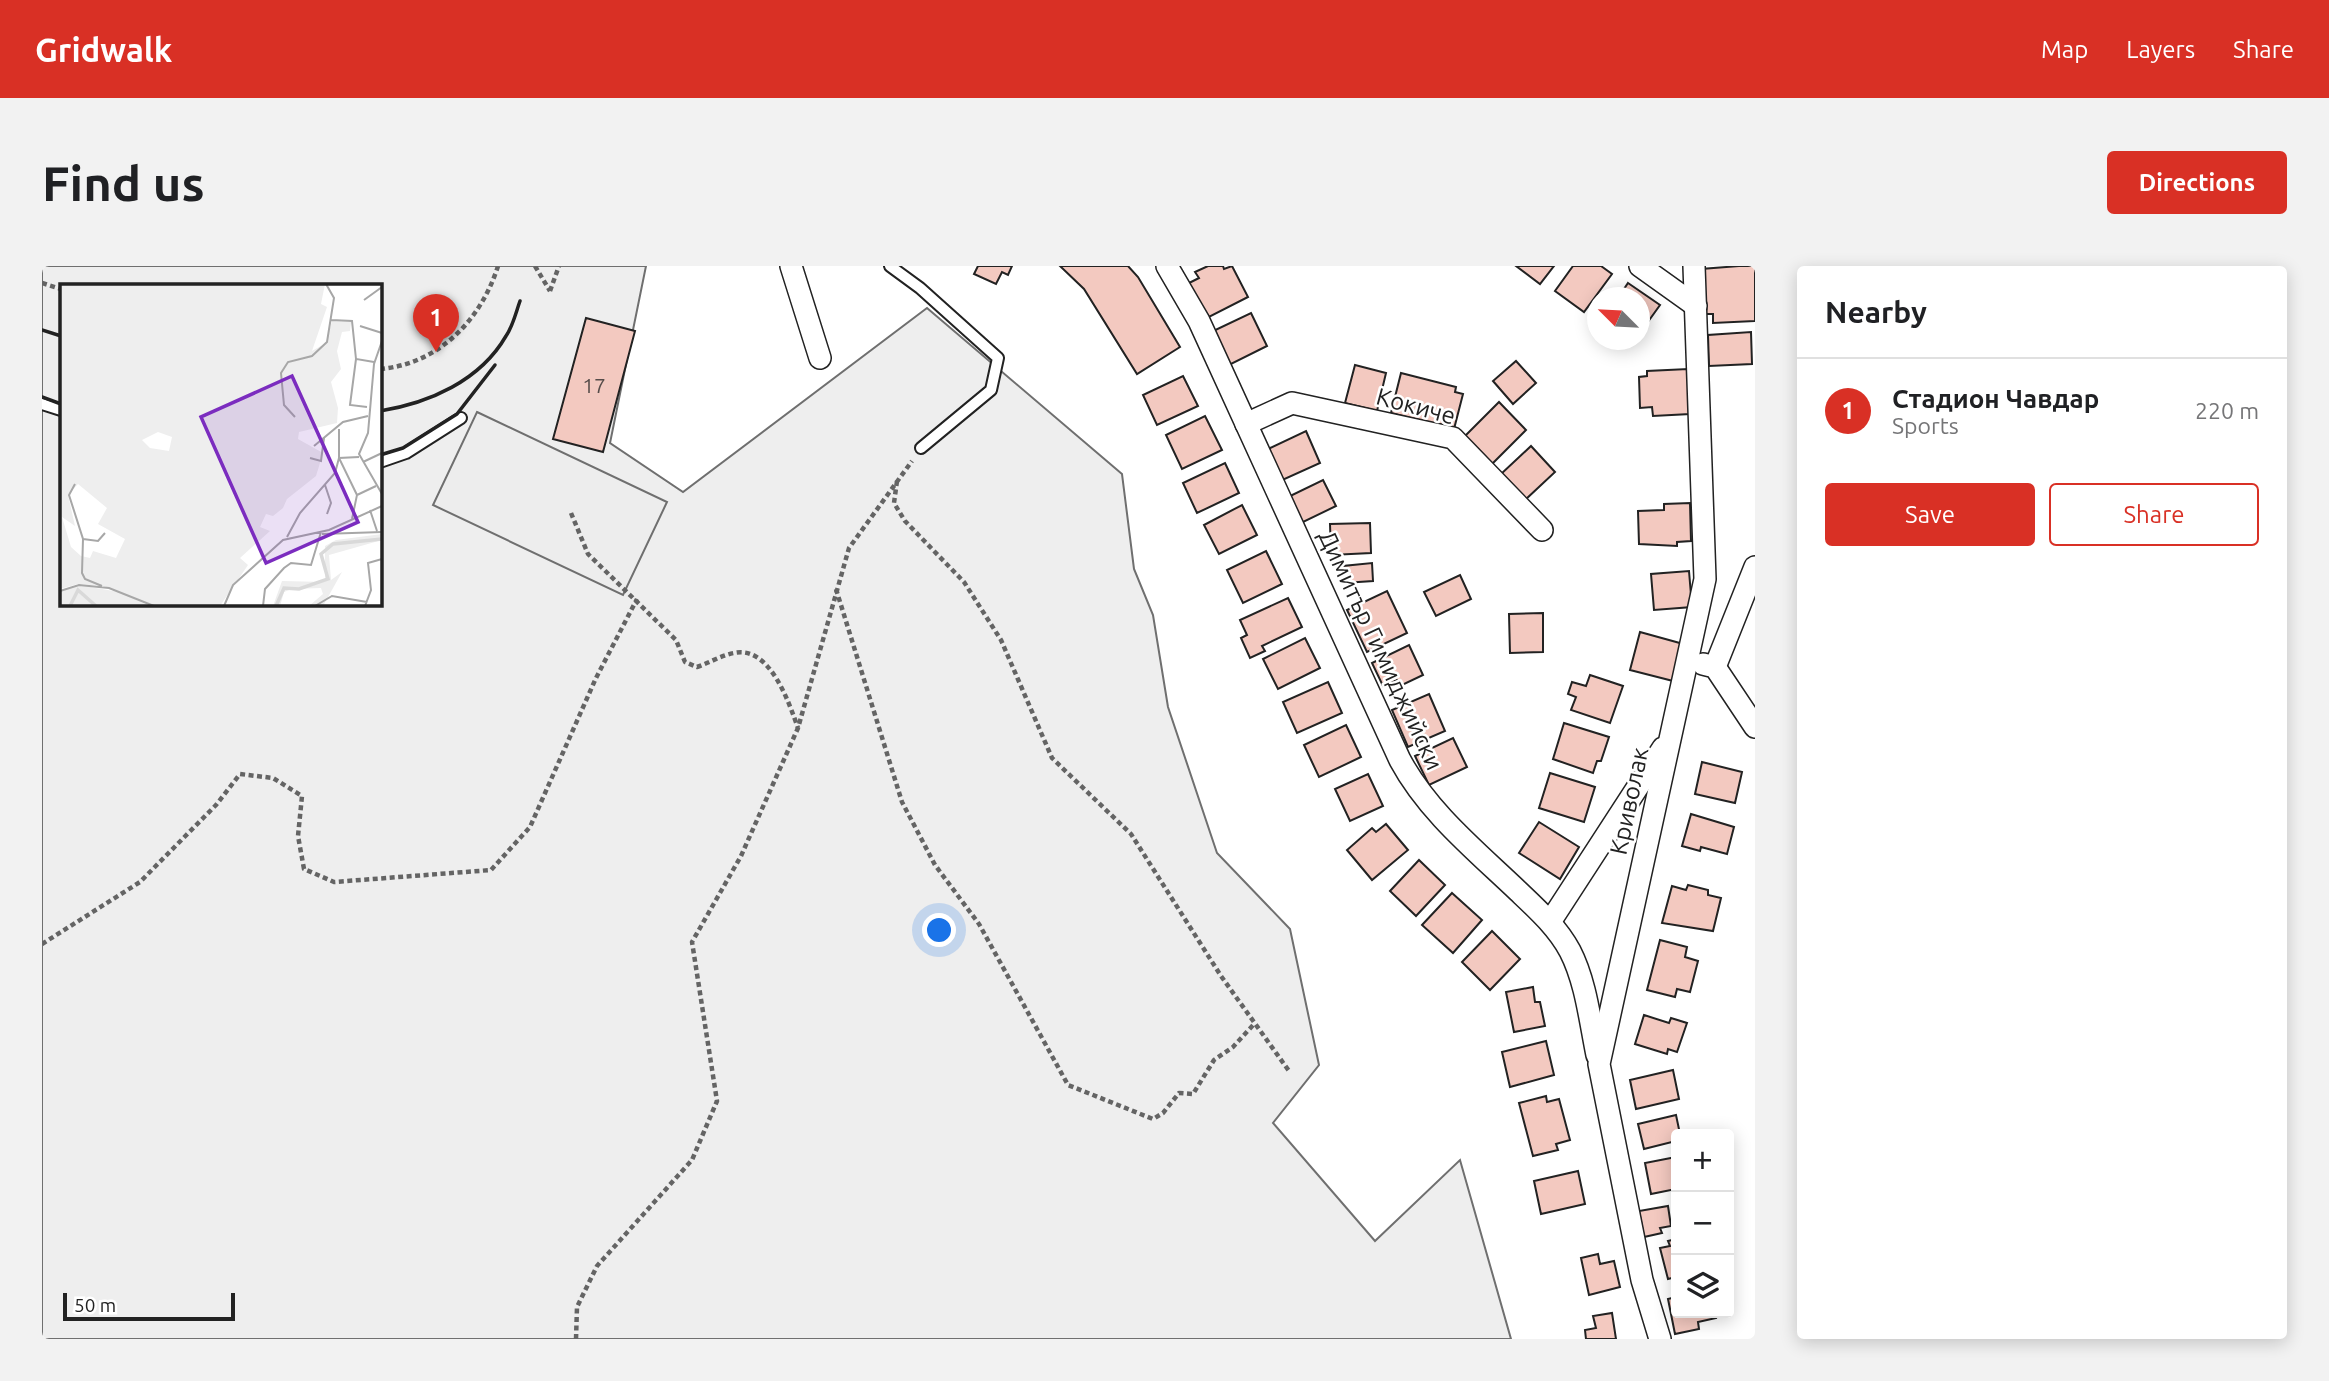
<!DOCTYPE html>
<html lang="en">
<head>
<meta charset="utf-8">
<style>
  :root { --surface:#fff; --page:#f2f2f2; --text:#202124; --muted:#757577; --line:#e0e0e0; --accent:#d93025 }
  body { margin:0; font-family:Ubuntu,sans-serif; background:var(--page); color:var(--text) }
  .controls { position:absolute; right:21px; bottom:21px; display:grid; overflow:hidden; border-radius:7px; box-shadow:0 4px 18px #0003 }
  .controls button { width:63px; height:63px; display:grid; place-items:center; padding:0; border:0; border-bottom:2px solid var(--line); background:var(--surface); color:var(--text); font:35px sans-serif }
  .compass { position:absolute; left:1545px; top:21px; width:63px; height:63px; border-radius:50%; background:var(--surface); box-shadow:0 4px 18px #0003; rotate:294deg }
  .scale { position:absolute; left:21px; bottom:18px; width:172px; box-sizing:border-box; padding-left:7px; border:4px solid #222; border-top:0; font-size:19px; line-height:24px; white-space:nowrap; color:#222; -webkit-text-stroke:5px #fff; paint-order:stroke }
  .you { position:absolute; left:898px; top:665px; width:24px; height:24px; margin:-18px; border:5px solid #fff; border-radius:50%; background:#1a73e8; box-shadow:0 0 0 10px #1a73e833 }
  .badge { display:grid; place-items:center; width:46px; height:46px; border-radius:50%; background:var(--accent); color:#fff; font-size:23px; font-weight:700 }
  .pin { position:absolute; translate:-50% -58px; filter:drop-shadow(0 2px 4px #0008) }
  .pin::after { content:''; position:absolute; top:37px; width:24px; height:21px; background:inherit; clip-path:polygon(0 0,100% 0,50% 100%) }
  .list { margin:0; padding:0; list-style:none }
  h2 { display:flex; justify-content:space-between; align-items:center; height:91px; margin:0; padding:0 28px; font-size:30px }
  h2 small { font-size:23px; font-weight:400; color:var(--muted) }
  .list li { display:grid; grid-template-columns:46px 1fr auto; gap:21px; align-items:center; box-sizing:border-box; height:105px; padding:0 28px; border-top:2px solid var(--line) }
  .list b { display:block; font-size:26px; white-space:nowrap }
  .list p { margin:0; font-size:23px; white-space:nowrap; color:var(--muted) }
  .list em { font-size:23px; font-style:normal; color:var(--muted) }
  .actions { display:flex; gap:14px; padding:21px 28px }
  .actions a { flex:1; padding:16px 0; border:2px solid var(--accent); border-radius:7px; text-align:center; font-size:24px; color:var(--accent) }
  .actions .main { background:var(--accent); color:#fff }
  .icon { flex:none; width:38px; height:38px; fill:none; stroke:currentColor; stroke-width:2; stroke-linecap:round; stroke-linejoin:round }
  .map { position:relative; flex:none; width:1713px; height:1073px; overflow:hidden; border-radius:7px }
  header { display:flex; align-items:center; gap:42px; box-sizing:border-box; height:98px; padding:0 35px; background:var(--accent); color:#fff }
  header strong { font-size:33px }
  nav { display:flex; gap:38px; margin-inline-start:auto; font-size:24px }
  .intro { display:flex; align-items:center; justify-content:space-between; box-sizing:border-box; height:168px; padding:0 42px }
  h1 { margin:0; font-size:49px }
  .button { padding:18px 32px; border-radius:7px; background:var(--accent); color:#fff; font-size:24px; font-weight:700 }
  main { display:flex; gap:42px; padding:0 42px }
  aside { flex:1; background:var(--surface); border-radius:7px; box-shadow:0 4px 18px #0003 }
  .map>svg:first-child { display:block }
  .green { fill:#eee; stroke:#6f6f6f; stroke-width:2; fill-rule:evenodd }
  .parking { fill:#ededed; stroke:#6f6f6f; stroke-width:2 }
  .building { fill:#f3c9c0; stroke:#222; stroke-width:2 }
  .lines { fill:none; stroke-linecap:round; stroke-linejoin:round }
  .service-casing { stroke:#222; stroke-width:14 }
  .minor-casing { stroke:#222; stroke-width:24 }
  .path { stroke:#646464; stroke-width:4.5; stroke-dasharray:5 3.5; stroke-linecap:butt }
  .service { stroke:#fff; stroke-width:10 }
  .minor { stroke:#fff; stroke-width:21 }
  .wall { stroke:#222; stroke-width:3.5 }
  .labels { text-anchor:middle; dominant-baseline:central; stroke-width:5; stroke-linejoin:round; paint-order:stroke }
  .number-label { font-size:21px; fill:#564c4a }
  .street-label { font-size:24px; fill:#222; stroke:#fff }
  .inset-river { fill:none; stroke:#d9d9d9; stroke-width:3.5 }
  .inset-road { fill:none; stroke:#a7a7a7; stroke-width:2 }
  .view { fill:#7b2cbf; fill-opacity:0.15; stroke:#7b2cbf; stroke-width:3.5 }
  .inset-edge { fill:none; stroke:#222; stroke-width:3.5 }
</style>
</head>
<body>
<header>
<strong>Gridwalk</strong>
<nav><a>Map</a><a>Layers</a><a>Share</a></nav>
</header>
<div class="intro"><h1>Find us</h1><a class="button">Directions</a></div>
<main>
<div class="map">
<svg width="1713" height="1073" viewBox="0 0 1713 1073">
  <rect width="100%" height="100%" fill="#fff"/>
  <path class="green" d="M0 0H604L568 177 641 226 885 42 1080 208 1092 303 1111 349 1126 441 1175 587 1248 663 1277 799 1231 857 1333 975 1418 894 1469 1073H0ZM19 19H338V338H19Z"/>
  <path class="parking" d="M435 146 625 236 581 329 391 239Z"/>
  <g class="building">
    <path d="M936 0H970L966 9 960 6 954 18 932 8Z"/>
    <path d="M1018 0H1086L1096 11 1138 81 1095 108 1042 23Z"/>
    <path d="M1166 0H1181L1182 3 1190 0 1206 31 1163 53 1145 18 1157 12 1153 6Z"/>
    <path d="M1474 0H1512L1498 18Z"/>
    <path d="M1531 0H1559L1570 8 1542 46 1513 25Z"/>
    <path d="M1697 0H1713V55L1671 57V48H1661L1659 3Z"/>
    <path d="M1586 17 1618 39 1598 67V32H1576Z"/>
    <path d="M1209 47 1225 80 1183 101 1167 67Z"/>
    <path d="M544 52 593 65 561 186 511 173Z"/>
    <path d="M1709 66 1710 98 1667 100 1666 69Z"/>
    <path d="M1474 95 1494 117 1471 138 1451 115Z"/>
    <path d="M1313 99 1344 107 1335 145 1303 137Z"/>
    <path d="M1646 103 1648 148 1611 150 1610 141 1598 142 1597 111 1605 110V105Z"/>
    <path d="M1359 107 1414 121 1413 126 1421 128 1412 163 1349 147Z"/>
    <path d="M1141 110 1156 140 1115 159 1101 129Z"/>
    <path d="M1457 136 1484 164 1449 199 1422 171Z"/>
    <path d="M1163 150 1180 184 1140 203 1124 169Z"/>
    <path d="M1264 165 1278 197 1236 216 1222 185Z"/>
    <path d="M1489 180 1513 206 1483 234 1459 208Z"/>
    <path d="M1183 197 1197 227 1155 247 1141 217Z"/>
    <path d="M1281 214 1294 240 1257 258 1244 232Z"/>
    <path d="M1648 237 1649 275 1635 276V280L1597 278 1596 245 1622 244V238Z"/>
    <path d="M1200 239 1215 269 1177 288 1162 259Z"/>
    <path d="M1328 257 1329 287 1289 289 1288 258Z"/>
    <path d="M1224 285 1240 318 1201 337 1185 304Z"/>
    <path d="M1330 297 1331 315 1302 317 1301 300Z"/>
    <path d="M1647 305 1650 341 1612 344 1609 308Z"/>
    <path d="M1418 309 1429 333 1394 350 1382 326Z"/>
    <path d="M1345 325 1365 367 1325 386 1305 344Z"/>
    <path d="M1246 332 1260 361 1220 380 1223 385 1208 392 1199 372 1205 369 1198 354Z"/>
    <path d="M1501 347V386L1468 387 1467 348Z"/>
    <path d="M1598 366 1645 379 1635 416 1588 404Z"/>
    <path d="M1263 372 1278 402 1236 423 1221 393Z"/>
    <path d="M1367 379 1381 409 1358 420 1355 414 1341 420 1330 397Z"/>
    <path d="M1548 409 1581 420 1568 457 1529 444 1534 431 1526 428 1530 416 1544 420Z"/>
    <path d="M1286 416 1300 447 1255 467 1241 436Z"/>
    <path d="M1387 428 1403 465 1366 481 1350 444Z"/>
    <path d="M1522 457 1567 471 1559 495H1555L1551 507 1511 493Z"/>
    <path d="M1304 459 1319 491 1277 511 1262 479Z"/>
    <path d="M1411 472 1425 501 1387 519 1373 490Z"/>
    <path d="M1660 496 1700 506 1693 537 1653 528Z"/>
    <path d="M1508 507 1553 521 1542 556 1497 542Z"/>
    <path d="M1326 508 1341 540 1308 555 1293 523Z"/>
    <path d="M1649 548 1692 561 1685 588 1659 581 1658 585 1640 580Z"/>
    <path d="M1497 556 1537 581 1518 613 1477 587Z"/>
    <path d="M1344 558 1366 584 1330 614 1305 584 1330 562 1334 566Z"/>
    <path d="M1377 594 1403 619 1374 650 1348 625Z"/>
    <path d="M1646 619 1666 624V629L1679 632 1671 665 1620 657 1630 620 1644 624Z"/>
    <path d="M1410 627 1440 654 1411 687 1380 659Z"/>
    <path d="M1450 665 1478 693 1448 724 1420 696Z"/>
    <path d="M1618 674 1645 681 1643 691 1656 695 1648 726 1635 723 1633 731 1605 724Z"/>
    <path d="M1491 721 1493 736H1498L1503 760 1472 766 1464 726Z"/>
    <path d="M1602 749 1627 757 1629 752 1645 757 1635 786 1626 783 1625 788 1593 778Z"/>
    <path d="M1504 775 1512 809 1468 821 1460 786Z"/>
    <path d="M1631 804 1637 833 1594 843 1588 814Z"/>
    <path d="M1504 830 1505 836 1517 833 1528 874 1514 878 1516 884 1491 890 1477 837Z"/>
    <path d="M1634 849 1638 868H1634V875L1602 883 1596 858Z"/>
    <path d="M1634 891V923L1609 928 1603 897Z"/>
    <path d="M1536 905 1543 938 1499 948 1492 915Z"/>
    <path d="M1626 940 1629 960 1618 962 1620 967 1602 971 1597 945Z"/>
    <path d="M1634 973V1011L1626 1013 1618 982 1628 980 1626 975Z"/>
    <path d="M1556 988 1558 998 1572 995 1578 1021 1547 1029 1539 992Z"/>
    <path d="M1634 1031V1047H1673L1674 1052 1656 1056 1657 1063 1633 1068 1626 1033Z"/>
    <path d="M1570 1047 1574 1073H1544L1543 1064 1554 1062 1551 1050Z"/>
  </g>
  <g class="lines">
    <g class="service-casing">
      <g id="service">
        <path d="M848 0 878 22 956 92 949 124 879 182"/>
        <path d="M0 138 19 144"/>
        <path d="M338 196 364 187 419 152"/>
      </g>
    </g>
    <g class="minor-casing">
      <g id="minor">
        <path d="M749 0 778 92"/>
        <path d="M1125 0 1157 55 1358 494C1386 546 1433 584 1476 625 1495 643 1515 661 1528 685 1544 716 1548 755 1555 789"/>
        <path d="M1598 0 1654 40"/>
        <path d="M1204 158 1250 137 1411 172 1500 264"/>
        <path d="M1661 398 1673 401 1713 461"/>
        <path d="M1673 401 1713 301"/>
        <path d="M1508 656 1621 482"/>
        <path d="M1618 1073 1600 1014 1557 798 1663 313 1652 0"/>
      </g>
    </g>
    <g class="path">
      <path d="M493 0 508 25"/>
      <path d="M0 17 19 23"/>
      <path d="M508 25 517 0"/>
      <path d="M338 103C397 98 439 54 456 0"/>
      <path d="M855 215 852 237 863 255 922 316 959 374 1010 492 1089 568 1179 710 1247 805"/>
      <path d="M529 247 546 288 634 374 643 396 655 401C667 397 680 389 692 387 728 379 747 437 756 462"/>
      <path d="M794 323 860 536 893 599 937 658 1026 819 1111 853 1121 847 1137 827 1151 828 1172 794 1191 781 1213 757"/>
      <path d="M0 678 98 616 174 539 198 508 231 512 260 530 256 570 262 603 292 616 449 604 488 561 554 412 595 333"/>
      <path d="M534 1073 535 1041 555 1000 650 894 675 835 650 676 699 590 756 462 807 282 870 195"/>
    </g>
    <use href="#service" class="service"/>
    <use href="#minor" class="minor"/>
    <g class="wall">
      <path d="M0 64 19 70"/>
      <path d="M0 131 19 138"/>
      <path d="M338 145C387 137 438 115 464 70 471 60 474 46 478 35"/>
      <path d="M338 189 361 182 415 148 453 99"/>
    </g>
  </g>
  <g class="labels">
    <g class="number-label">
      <text x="552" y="119">17</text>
    </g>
    <g class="street-label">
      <text transform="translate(1374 140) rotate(15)">Кокиче</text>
      <text transform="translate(1339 384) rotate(65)">Димитър Гимиджийски</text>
      <text transform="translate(1587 535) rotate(-78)">Криволак</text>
    </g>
  </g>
  <g transform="translate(18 18)">
    <rect width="322" height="322" fill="#fff"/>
    <path d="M0 0H265L261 20 267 23 252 67 266 59 272 37 291 38 290 47 282 48 277 67 281 85 271 98 278 124 277 139 239 148 238 155 263 169 256 192 227 215 223 224 213 232 206 230 200 243 210 247 180 274 188 281 160 322H96L44 302 18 300 0 305ZM98 148 112 153 109 167 90 164 82 156ZM18 200 47 224 38 240 65 255 56 274 33 267 30 274 21 272 11 263 2 233 15 242 8 211ZM322 250V256L269 271 271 296 282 288 263 322H249L263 310 261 304 232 305 224 308 220 322H213L222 297 265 298V262L276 256ZM19 301 59 308 90 322H0V308Z" fill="#eee" fill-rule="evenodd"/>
    <path class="inset-river" d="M10 322 18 306 36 322M216 322 224 304 239 305 268 295 261 270 273 260 322 255"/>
    <path class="inset-road" d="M304 16 322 3M271 36 292 37 296 75 314 78M300 42 322 49M322 57 314 80 308 149 299 170 322 210M296 75 290 121 307 123M235 133 224 121 221 89 228 78 252 72 267 58 274 14 266 0M279 145V174L297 211 292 235M254 162 283 138 308 132M250 174 261 177 264 154M303 178 322 169M15 200 9 211 23 255 22 289 25 295 42 302M265 201 271 219 267 230M297 211 316 202M310 226 317 247M262 250 322 248M227 253 240 229 275 189 279 174 299 173M23 255 38 257 45 249M0 307 19 301 49 304 94 322M164 322 173 301 223 256 269 246 322 222M203 322 205 305 224 284 231 279 251 281 261 248M255 322 272 312 307 318M305 322 311 306 308 279 322 275"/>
    <path class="view" d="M232 92 298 238 206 279 141 133Z"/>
    <rect width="322" height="322" class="inset-edge"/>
  </g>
</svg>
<div class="controls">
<button>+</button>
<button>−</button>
<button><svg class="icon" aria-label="layers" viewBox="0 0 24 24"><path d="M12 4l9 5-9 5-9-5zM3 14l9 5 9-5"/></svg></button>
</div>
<svg class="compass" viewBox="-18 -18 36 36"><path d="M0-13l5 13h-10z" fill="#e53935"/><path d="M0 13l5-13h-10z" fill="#757577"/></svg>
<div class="scale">50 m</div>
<div class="you"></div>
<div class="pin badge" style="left:394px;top:86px">1</div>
</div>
<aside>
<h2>Nearby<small></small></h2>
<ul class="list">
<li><span class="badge">1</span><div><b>Стадион Чавдар</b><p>Sports</p></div><em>220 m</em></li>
</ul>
<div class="actions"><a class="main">Save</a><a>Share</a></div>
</aside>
</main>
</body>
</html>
